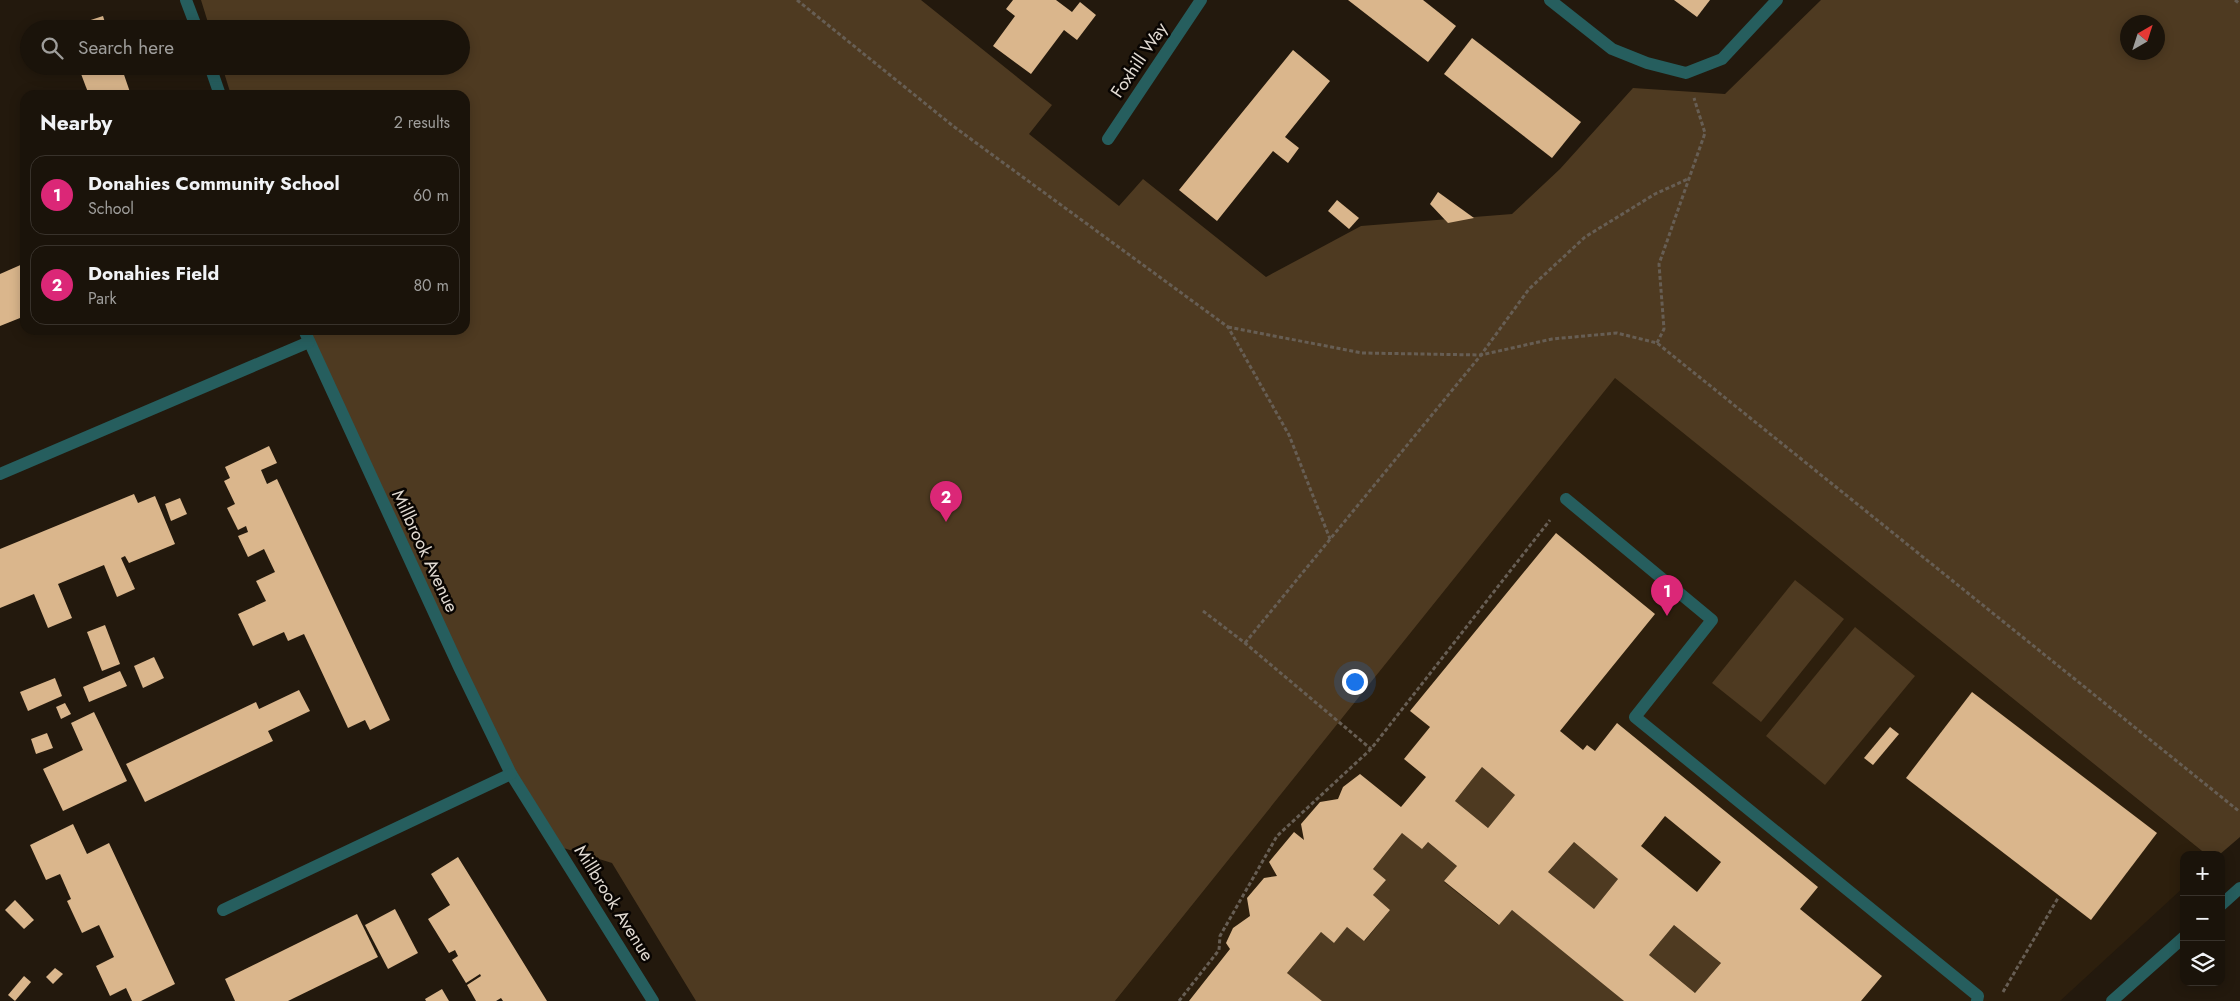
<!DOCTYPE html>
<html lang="en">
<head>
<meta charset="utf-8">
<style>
  :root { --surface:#1a130a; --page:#231c13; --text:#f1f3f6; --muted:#9f9e9c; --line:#38322b; --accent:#db2777 }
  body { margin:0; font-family:Jost,sans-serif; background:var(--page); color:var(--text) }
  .controls { position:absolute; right:15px; bottom:15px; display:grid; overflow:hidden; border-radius:10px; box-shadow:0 2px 12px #0003 }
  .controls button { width:45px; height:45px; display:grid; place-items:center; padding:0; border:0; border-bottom:1px solid var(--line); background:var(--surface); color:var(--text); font:25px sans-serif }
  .compass { position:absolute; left:2120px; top:15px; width:45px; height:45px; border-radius:50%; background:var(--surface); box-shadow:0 2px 12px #0003; rotate:39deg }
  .you { position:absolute; left:1354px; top:681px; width:18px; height:18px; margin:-12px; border:4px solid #fff; border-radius:50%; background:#1a73e8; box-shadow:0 0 0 8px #1a73e833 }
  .badge { display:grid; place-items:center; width:32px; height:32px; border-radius:50%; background:var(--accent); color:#fff; font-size:16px; font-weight:700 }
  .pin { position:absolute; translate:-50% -41px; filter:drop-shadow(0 1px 2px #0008) }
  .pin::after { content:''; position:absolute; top:26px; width:18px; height:15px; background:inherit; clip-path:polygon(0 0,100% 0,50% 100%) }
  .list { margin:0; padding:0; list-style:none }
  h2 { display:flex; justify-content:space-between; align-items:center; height:65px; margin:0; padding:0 20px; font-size:21px }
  h2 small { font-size:16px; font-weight:400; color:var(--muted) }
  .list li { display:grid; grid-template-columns:32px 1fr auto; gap:15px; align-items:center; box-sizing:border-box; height:80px; margin:0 10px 10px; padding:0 10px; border:1px solid var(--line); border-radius:15px }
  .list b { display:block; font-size:19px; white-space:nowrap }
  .list p { margin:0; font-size:16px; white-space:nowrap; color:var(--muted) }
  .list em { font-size:16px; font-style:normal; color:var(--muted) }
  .icon { flex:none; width:28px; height:28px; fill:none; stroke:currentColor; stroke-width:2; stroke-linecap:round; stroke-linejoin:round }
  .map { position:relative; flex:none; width:2240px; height:1001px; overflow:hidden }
  .search { position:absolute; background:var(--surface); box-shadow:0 2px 12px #0003; left:20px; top:20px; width:450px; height:55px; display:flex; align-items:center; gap:12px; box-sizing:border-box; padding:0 18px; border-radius:28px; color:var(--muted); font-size:19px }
  .panel { position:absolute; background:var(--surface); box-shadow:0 2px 12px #0003; left:20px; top:90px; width:450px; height:245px; border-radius:15px }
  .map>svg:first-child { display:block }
  .built { fill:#2d1f0d }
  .green { fill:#4e3a21; fill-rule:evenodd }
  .building { fill:#dab68c; fill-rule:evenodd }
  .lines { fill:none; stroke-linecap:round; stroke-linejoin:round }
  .path { stroke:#675e54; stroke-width:3; stroke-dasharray:4 2.5; stroke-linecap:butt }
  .service { stroke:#265e5e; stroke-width:12 }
  .minor { stroke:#265e5e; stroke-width:12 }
  .labels { text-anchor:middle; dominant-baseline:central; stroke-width:5; stroke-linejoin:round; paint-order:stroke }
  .street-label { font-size:18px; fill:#e2dbd3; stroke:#090502 }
</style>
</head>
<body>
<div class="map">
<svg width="2240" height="1001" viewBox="0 0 2240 1001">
  <rect width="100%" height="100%" fill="#23190d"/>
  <path class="built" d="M1615 377 2207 855H2184V887L2060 1001H1115Z"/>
  <g class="green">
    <path d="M201 0H921L1052 105 1029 134 1119 206 1143 179 1266 277 1361 226 1512 214 1560 169 1633 88 1725 94 1821 0H2240V837L2219 855H2207L1615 378 1115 1001H696L612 863 557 846 514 775 305 330H465V95H231L222 66H461V29H210ZM2128 22H2158V52H2128Z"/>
    <path d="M1795 580 1844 619 1761 722 1712 683Z"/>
    <path d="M1855 627 1915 676 1825 785 1766 736Z"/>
    <path d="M1482 767 1515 795 1488 828 1455 801Z"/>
    <path d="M1402 833 1428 842 1457 866 1444 882 1498 925 1512 910 1624 1001H1322L1287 973 1321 932 1334 943 1347 927 1365 941 1390 910 1373 895 1386 880 1373 869Z"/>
    <path d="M1574 842 1618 879 1594 909 1548 872Z"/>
    <path d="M1674 925 1721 963 1695 993 1649 955Z"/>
  </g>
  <g class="building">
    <path d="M1013 0H1056L1072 12 1080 2 1096 15 1077 40 1064 30 1031 74 993 46 1015 16 1006 9Z"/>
    <path d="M1348 0H1423L1456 26 1428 62Z"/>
    <path d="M1674 0H1710L1697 17Z"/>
    <path d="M103 16 107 29H66V28Z"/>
    <path d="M1472 38 1581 122 1552 158 1444 74Z"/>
    <path d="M1293 50 1330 81 1285 137 1299 148 1288 163 1273 151 1217 221 1179 190Z"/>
    <path d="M78 66H121L131 95H89Z"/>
    <path d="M1438 192 1474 218 1448 223 1430 204Z"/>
    <path d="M1337 200 1359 218 1349 229 1328 211Z"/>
    <path d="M25 263V316L0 326V274Z"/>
    <path d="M269 446 277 463 261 470 267 484 277 479 390 720 370 730 365 720 348 728 304 634 288 641 284 632 253 646 238 614 266 601 256 581 275 572 264 549 248 557 238 536 248 532 246 526 238 530 227 508 235 504 224 481 230 478 225 467Z"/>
    <path d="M134 494 138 503 155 496 175 544 129 563 125 556 121 558 135 589 117 597 104 565 58 584 72 618 48 628 34 594 0 608V549Z"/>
    <path d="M180 498 187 514 171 521 165 504Z"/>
    <path d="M1556 533 1655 614 1560 731 1583 750 1587 745 1595 751 1617 723 1818 887 1800 909 1882 976 1861 1001H1624L1512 910 1499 925 1444 881 1457 866 1428 842 1422 849 1402 833 1373 869 1386 880 1373 895 1390 910 1364 941 1347 927 1334 943 1321 932 1287 973 1322 1001H1189L1230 949 1226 943 1233 928 1250 916 1247 898 1264 878 1277 876 1269 862 1294 832 1304 840 1301 824 1320 802 1338 799 1343 787 1360 774 1401 807 1426 777 1404 759 1430 727 1410 711ZM1482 767 1515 795 1488 828 1455 801ZM1665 816 1721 862 1697 892 1641 846ZM1574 842 1618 879 1594 909 1548 872ZM1674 925 1721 963 1695 993 1649 955Z"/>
    <path d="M105 625 120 664 102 671 87 632Z"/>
    <path d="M154 657 164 678 143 688 134 666Z"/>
    <path d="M120 671 127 686 89 702 83 687Z"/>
    <path d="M55 678 62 696 28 711 20 692Z"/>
    <path d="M299 690 310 711 268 731 273 741 145 802 126 764 256 702 259 709Z"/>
    <path d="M1972 692 2157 833 2091 920 1906 778Z"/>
    <path d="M65 703 71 714 61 719 56 707Z"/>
    <path d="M94 712 127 781 63 811 43 769 83 750 71 723Z"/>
    <path d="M1890 727 1899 734 1873 765 1864 758Z"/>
    <path d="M47 733 53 748 36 754 31 739Z"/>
    <path d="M73 824 87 854 109 843 175 984 141 1001H132L126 988 110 996 96 966 114 957 99 925 82 933 67 901 71 899 60 874 46 880 30 845Z"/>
    <path d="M458 857 518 954 547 1001H503L501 998 496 1001H476L467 985 481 976 480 974 466 983 452 960 458 956 455 950 449 953 428 919 450 905 431 874Z"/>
    <path d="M15 900 34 920 24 929 5 910Z"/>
    <path d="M395 909 418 953 388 969 365 925Z"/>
    <path d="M357 914 378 957 288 1001H235L225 979Z"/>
    <path d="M55 968 63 974 53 984 46 977Z"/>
    <path d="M24 976 31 982 15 1001 8 995Z"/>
    <path d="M442 989 449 1001H426L425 999Z"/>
  </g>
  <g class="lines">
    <g class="path">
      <path d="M797 0 953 126 1228 327 1289 435 1330 539"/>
      <path d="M2235 0 2240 4"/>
      <path d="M1228 327 1362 353 1481 355 1552 339 1617 333 1657 343 2240 812"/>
      <path d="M1657 343 1664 329 1659 264 1705 133 1694 98"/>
      <path d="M1203 611 1245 643 1371 749"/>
      <path d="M1245 643 1481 355 1529 289 1585 237 1655 194 1690 178"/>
      <path d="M2003 992 2058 898"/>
      <path d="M1179 1001 1219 950 1220 936 1277 836 1371 749 1550 520"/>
    </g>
    <path class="service" d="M1566 499 1712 620 1635 717 1978 996 1977 1001"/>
    <g class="minor">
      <path d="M186 0 197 29"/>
      <path d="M1550 0 1612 49 1647 63 1686 73 1722 59 1777 0"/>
      <path d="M210 66 220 95"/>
      <path d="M1108 139 1201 0"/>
      <path d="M304 330 459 667 511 774 653 1001"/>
      <path d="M0 474 309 342"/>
      <path d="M2221 905 2240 888"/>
      <path d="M223 910 511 774"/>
      <path d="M2112 1001 2184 937"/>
    </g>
  </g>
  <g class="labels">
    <g class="street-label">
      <text transform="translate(1139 60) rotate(-56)">Foxhill Way</text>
      <text transform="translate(425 551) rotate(65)">Millbrook Avenue</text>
      <text transform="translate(614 903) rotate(58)">Millbrook Avenue</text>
    </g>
  </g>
</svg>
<div class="controls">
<button>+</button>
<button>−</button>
<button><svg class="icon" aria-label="layers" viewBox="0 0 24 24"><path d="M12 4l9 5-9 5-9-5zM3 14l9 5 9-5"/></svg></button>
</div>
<svg class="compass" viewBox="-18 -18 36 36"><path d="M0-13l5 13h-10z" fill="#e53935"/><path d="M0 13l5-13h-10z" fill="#9f9e9c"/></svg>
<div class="you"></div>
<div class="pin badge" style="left:1667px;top:616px">1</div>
<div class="pin badge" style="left:946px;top:522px">2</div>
<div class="search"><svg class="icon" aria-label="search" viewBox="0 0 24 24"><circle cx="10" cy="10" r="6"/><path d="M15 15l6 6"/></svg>Search here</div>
<section class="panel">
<h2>Nearby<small>2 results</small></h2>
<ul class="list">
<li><span class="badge">1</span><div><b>Donahies Community School</b><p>School</p></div><em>60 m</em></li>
<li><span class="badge">2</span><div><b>Donahies Field</b><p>Park</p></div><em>80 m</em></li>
</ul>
</section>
</div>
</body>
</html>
